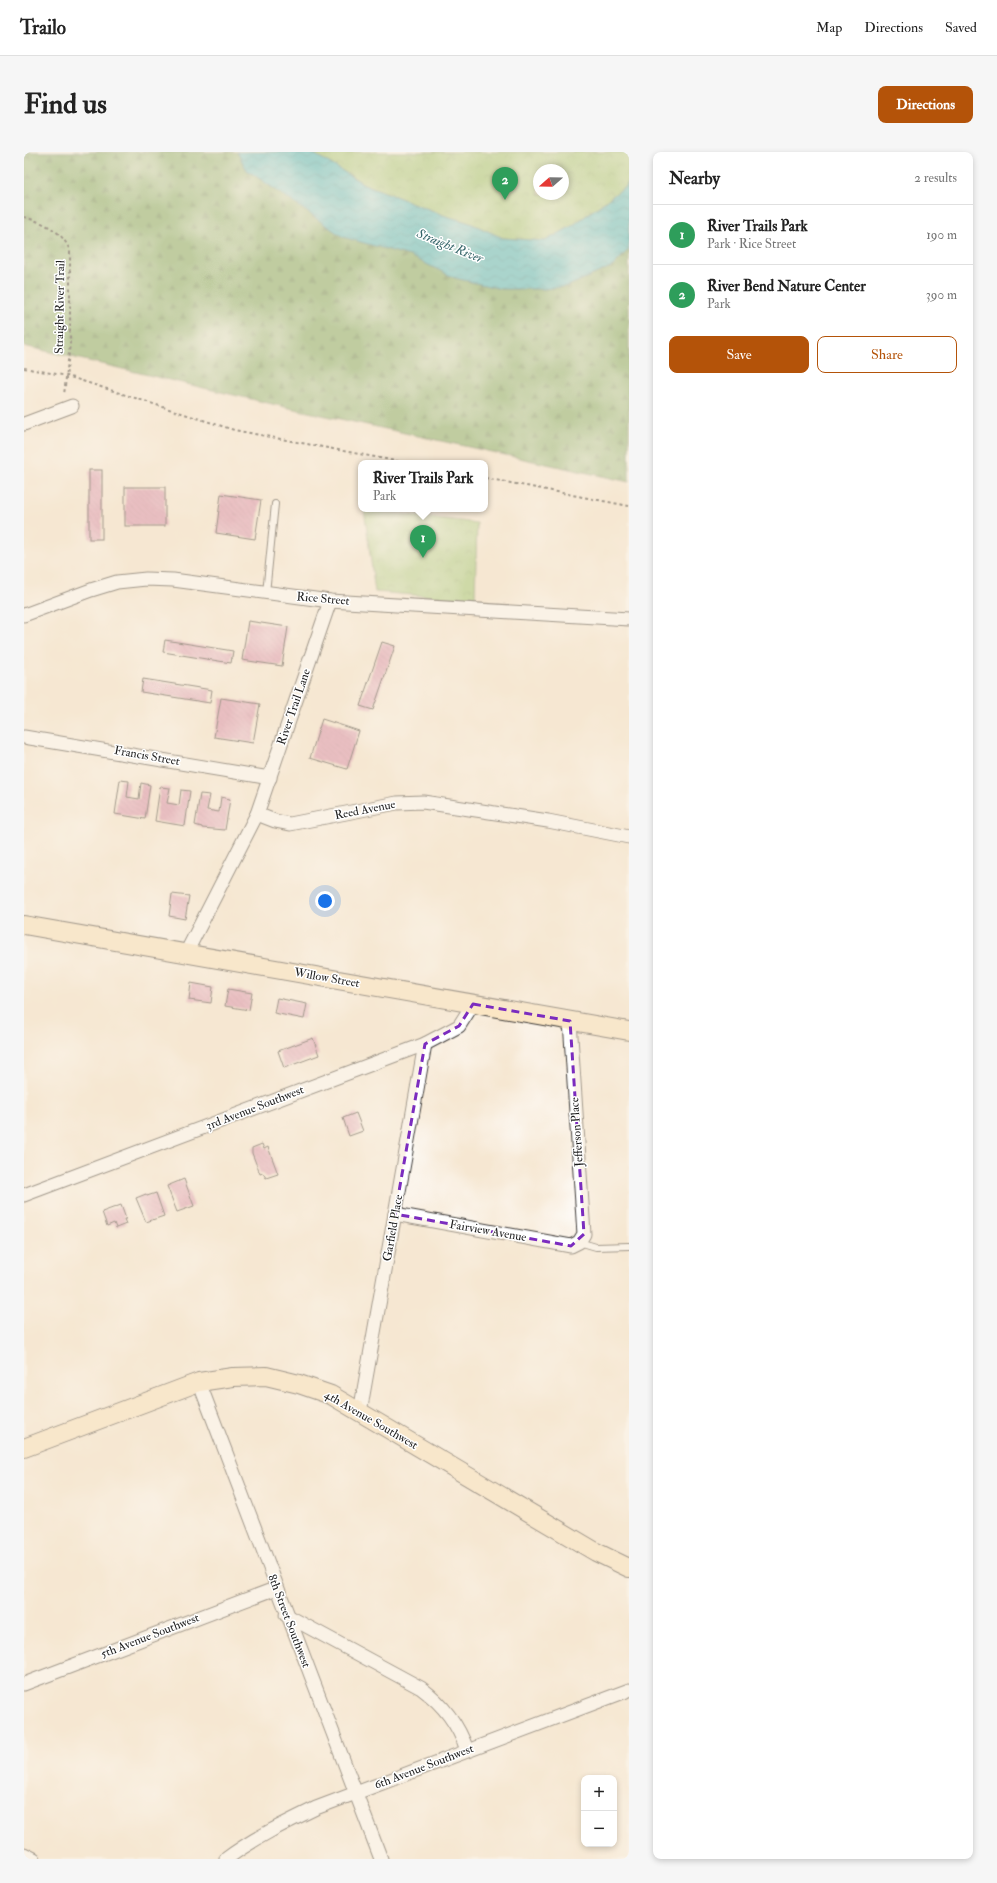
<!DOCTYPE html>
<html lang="en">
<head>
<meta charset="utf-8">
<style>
  :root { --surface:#fff; --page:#f6f6f6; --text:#222; --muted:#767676; --line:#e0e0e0; --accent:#b45309 }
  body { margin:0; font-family:"IM FELL Double Pica",serif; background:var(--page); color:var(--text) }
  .controls { position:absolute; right:12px; bottom:12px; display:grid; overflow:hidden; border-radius:8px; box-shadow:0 2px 6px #0003 }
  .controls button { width:36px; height:36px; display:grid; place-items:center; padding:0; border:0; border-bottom:1px solid var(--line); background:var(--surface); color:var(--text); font:20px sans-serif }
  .compass { position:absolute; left:509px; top:12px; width:36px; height:36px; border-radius:50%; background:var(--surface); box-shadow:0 2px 6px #0003; rotate:250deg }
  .you { position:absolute; left:301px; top:749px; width:14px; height:14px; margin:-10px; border:3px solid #fff; border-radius:50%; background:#1a73e8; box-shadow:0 0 0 6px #1a73e833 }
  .badge { display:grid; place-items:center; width:26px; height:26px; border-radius:50%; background:var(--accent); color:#fff; font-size:13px; font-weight:700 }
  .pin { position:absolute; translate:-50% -33px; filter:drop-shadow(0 1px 2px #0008) }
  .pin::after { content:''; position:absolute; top:21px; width:14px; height:12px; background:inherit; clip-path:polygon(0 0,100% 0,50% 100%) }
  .popup { position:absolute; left:334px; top:308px; width:130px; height:52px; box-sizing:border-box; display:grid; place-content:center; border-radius:8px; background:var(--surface); filter:drop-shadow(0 1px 3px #0005); font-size:13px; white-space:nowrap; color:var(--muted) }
  .popup b { font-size:15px; color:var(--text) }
  .popup::after { content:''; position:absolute; left:50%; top:100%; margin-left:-8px; border:8px solid transparent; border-top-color:var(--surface) }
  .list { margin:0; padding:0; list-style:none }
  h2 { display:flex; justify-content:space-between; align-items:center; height:52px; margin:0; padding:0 16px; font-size:17px }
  h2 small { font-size:13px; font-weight:400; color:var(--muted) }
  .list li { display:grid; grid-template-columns:26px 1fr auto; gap:12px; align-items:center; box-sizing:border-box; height:60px; padding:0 16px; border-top:1px solid var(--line) }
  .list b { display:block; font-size:15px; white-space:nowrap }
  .list p { margin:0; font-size:13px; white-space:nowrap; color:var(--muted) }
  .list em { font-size:13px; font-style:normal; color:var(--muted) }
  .actions { display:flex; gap:8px; padding:12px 16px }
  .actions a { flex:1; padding:9px 0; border:1px solid var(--accent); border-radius:8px; text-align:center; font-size:14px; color:var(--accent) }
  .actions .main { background:var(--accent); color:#fff }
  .map { position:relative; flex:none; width:605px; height:1707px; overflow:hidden; border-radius:8px }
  header { display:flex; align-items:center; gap:24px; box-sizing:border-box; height:56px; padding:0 20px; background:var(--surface); border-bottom:1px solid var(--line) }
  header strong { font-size:19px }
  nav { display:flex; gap:22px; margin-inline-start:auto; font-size:14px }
  .intro { display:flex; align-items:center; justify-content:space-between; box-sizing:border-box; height:96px; padding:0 24px }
  h1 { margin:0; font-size:28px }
  .button { padding:10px 18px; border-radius:8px; background:var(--accent); color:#fff; font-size:14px; font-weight:700 }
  main { display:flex; gap:24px; padding:0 24px }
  aside { flex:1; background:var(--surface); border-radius:8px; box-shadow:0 2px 6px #0003 }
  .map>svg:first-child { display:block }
  .forest { fill:url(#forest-firs); stroke:#4d6440 }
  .park { fill:url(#park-crowns); stroke:#5c7248; fill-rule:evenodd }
  .water { fill:url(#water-waves); stroke:#366c71 }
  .building { fill:url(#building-back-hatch) }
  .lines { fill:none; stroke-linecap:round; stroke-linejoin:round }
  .lane-casing { stroke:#3d3a37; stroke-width:8 }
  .street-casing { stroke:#3d3a37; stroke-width:15 }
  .secondary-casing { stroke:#3d3a37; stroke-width:20 }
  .path { stroke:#3d3a37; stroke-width:2; stroke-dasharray:3 3; stroke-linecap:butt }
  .lane { stroke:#fff; stroke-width:6 }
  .street { stroke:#fff; stroke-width:13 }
  .secondary { stroke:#fbe6c4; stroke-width:18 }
  .marked { fill:none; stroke:#7b2cbf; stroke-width:3; stroke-dasharray:8 5; stroke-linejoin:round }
  .labels { text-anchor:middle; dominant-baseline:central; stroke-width:3; stroke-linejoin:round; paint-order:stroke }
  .street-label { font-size:12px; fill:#1c1c1c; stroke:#fff }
  .water-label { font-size:13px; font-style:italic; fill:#336468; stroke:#fff }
</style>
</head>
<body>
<header>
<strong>Trailo</strong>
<nav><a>Map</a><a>Directions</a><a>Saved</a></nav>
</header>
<div class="intro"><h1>Find us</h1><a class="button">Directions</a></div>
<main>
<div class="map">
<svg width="605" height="1707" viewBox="0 0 605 1707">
  <defs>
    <pattern id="forest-firs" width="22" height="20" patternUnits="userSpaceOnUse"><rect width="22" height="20" fill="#7eac65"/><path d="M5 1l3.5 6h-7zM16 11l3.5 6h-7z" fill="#668b52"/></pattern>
    <pattern id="park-crowns" width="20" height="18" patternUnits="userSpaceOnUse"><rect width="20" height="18" fill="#9dc773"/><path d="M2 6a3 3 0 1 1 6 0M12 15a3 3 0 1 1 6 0" fill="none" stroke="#87aa63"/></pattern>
    <pattern id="water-waves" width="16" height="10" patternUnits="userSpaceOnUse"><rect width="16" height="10" fill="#4fbdc6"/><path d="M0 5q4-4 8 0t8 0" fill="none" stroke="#4199a0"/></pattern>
    <pattern id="building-back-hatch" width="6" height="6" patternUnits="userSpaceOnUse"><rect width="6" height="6" fill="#db8eaf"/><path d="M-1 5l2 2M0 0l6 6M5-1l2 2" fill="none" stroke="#b1738e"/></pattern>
  </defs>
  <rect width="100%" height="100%" fill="#fff"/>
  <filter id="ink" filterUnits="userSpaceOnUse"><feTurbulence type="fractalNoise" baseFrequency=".025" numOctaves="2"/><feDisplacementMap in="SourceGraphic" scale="8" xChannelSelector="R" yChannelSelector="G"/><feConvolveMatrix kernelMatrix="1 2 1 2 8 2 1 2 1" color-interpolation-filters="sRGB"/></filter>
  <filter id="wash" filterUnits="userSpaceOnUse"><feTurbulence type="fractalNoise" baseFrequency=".012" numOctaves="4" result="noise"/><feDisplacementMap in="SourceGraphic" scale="16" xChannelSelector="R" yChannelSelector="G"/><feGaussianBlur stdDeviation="0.9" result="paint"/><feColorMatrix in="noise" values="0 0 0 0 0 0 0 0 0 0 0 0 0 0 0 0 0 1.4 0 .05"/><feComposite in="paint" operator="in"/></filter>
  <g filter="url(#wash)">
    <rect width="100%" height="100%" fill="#f6e7d2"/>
    <path class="forest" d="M0 0H213L223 18 319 85 386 104 431 126 477 137H520L544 134 589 114 605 97V330L261 255 0 194Z"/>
    <g class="park">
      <path d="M287 0H605V27L602 34 548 74 521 89 479 86 446 71 422 64 340 32ZM515 18H539V42H515Z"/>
      <path d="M340 357 453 371 451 448 351 440Z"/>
    </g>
    <path class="water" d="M213 0H287L340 32 422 64 446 71 479 86 521 89 548 74 602 34 605 28V97L589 114 544 134 520 137H477L431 126 386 104 319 85 223 18Z"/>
    <g id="blocks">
      <g class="building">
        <rect x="65" y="318" width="13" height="69"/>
        <rect x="101" y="335" width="40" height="39"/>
        <path d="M197 342 237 348 231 387 192 381Z"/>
        <path d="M224 469 264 475 258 514 218 508Z"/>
        <path d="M141 488 209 499 207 511 139 500Z"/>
        <path d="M358 490 371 494 349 558 336 554Z"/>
        <path d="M119 527 188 538 186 551 117 540Z"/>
        <path d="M197 546 236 552 229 591 190 585Z"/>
        <path d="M298 567 335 579 323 617 286 606Z"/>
        <path d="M96 628 105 629 103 645 115 647 117 631 126 633 121 667 91 662Z"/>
        <path d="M136 635 146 636 143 651 155 653 157 638 166 639 161 674 131 669Z"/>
        <path d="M176 642 186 643 183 658 195 660 197 645 206 647 201 678 178 676V675L171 673Z"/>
        <path d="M148 742 165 744 161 767 145 764Z"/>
        <path d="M167 831 189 835 187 851 165 848Z"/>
        <path d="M204 837 228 841 225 858 201 854Z"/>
        <path d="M253 846 283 852 280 867 250 861Z"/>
        <path d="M289 886 295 903 260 916 254 899Z"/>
        <path d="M332 961 339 979 325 984 319 966Z"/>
        <path d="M238 992 240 997 244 995 254 1022 242 1026 239 1021 236 1022 228 1001V996Z"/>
        <path d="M160 1027 170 1054 153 1060 143 1034Z"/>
        <path d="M132 1041 140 1064 122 1070 112 1046 122 1042 123 1044Z"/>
        <path d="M97 1053 102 1067H100L102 1072 92 1076 90 1071 83 1074 78 1060Z"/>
      </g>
    </g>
  </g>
  <g filter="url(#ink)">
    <use href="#blocks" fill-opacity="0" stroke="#3d3a37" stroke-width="1"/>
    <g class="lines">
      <g class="lane-casing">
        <g id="lane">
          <path d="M242 441 251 352"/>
          <path d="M555 1090 572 1095 605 1094"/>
        </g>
      </g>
      <g class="street-casing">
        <g id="street">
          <path d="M0 272 48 254"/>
          <path d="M0 463 67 438 93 430 122 427 149 428 306 449 605 467"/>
          <path d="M0 585 246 626"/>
          <path d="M233 662 306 449"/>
          <path d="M162 801 233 662 251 669 266 672 373 651 399 650 524 669 605 685"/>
          <path d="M0 1043 401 892 435 874 449 852"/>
          <path d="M371 1062 547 1094 555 1090 560 1082 546 869"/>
          <path d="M175 1230 357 1707"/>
          <path d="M336 1260 401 892"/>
          <path d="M262 1463 397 1536C420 1553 434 1572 443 1598"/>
          <path d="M0 1532 253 1436"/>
          <path d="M0 1702 10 1707"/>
          <path d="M202 1707C230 1686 261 1671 292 1656L605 1538"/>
        </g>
      </g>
      <g class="secondary-casing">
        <g id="secondary">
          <path d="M0 773 605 879"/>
          <path d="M0 1296 175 1230 209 1225 242 1224 275 1232 307 1243 572 1400 605 1416"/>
        </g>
      </g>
      <g class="path">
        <path d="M0 65C20 71 38 78 46 99V192L40 243"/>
        <path d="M0 216 43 224 210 278 382 311"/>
        <path d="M461 326 605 354"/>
      </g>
      <use href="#lane" class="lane"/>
      <use href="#street" class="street"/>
      <use href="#secondary" class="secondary"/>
    </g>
  </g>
  <path d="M0 0H605V1707H0ZM449 852 546 869 560 1082 547 1094 371 1062 401 892 435 874Z" fill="#f6e7d2" fill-opacity=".55" fill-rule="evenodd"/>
  <path class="marked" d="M449 852 546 869 560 1082 547 1094 371 1062 401 892 435 874Z"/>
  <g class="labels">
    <g class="street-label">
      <text transform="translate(36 155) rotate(-89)">Straight River Trail</text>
      <text transform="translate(299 447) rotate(5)">Rice Street</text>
      <text transform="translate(270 555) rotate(-71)">River Trail Lane</text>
      <text transform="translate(123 604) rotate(10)">Francis Street</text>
      <text transform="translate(341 658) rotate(-11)">Reed Avenue</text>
      <text transform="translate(303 826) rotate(10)">Willow Street</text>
      <text transform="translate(231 956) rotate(-21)">3rd Avenue Southwest</text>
      <text transform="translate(553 980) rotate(-94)">Jefferson Place</text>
      <text transform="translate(369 1076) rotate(-80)">Garfield Place</text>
      <text transform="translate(464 1079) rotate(10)">Fairview Avenue</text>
      <text transform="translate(347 1268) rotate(30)">4th Avenue Southwest</text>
      <text transform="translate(265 1469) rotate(69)">8th Street Southwest</text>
      <text transform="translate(126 1484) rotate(-21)">5th Avenue Southwest</text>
      <text transform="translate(400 1615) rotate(-21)">6th Avenue Southwest</text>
    </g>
    <g class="water-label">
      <text transform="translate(426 94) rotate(22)">Straight River</text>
    </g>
  </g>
</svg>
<div class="controls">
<button>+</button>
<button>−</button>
</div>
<svg class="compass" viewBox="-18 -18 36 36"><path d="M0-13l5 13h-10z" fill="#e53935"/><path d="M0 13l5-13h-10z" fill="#767676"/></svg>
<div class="you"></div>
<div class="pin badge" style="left:399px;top:406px;background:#2e9e5b">1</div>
<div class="popup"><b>River Trails Park</b>Park</div>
<div class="pin badge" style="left:481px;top:48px;background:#2e9e5b">2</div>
</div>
<aside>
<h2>Nearby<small>2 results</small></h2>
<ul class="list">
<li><span class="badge" style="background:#2e9e5b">1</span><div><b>River Trails Park</b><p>Park · Rice Street</p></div><em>190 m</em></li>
<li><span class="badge" style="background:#2e9e5b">2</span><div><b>River Bend Nature Center</b><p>Park</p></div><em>390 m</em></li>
</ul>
<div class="actions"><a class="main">Save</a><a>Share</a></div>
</aside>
</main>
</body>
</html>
